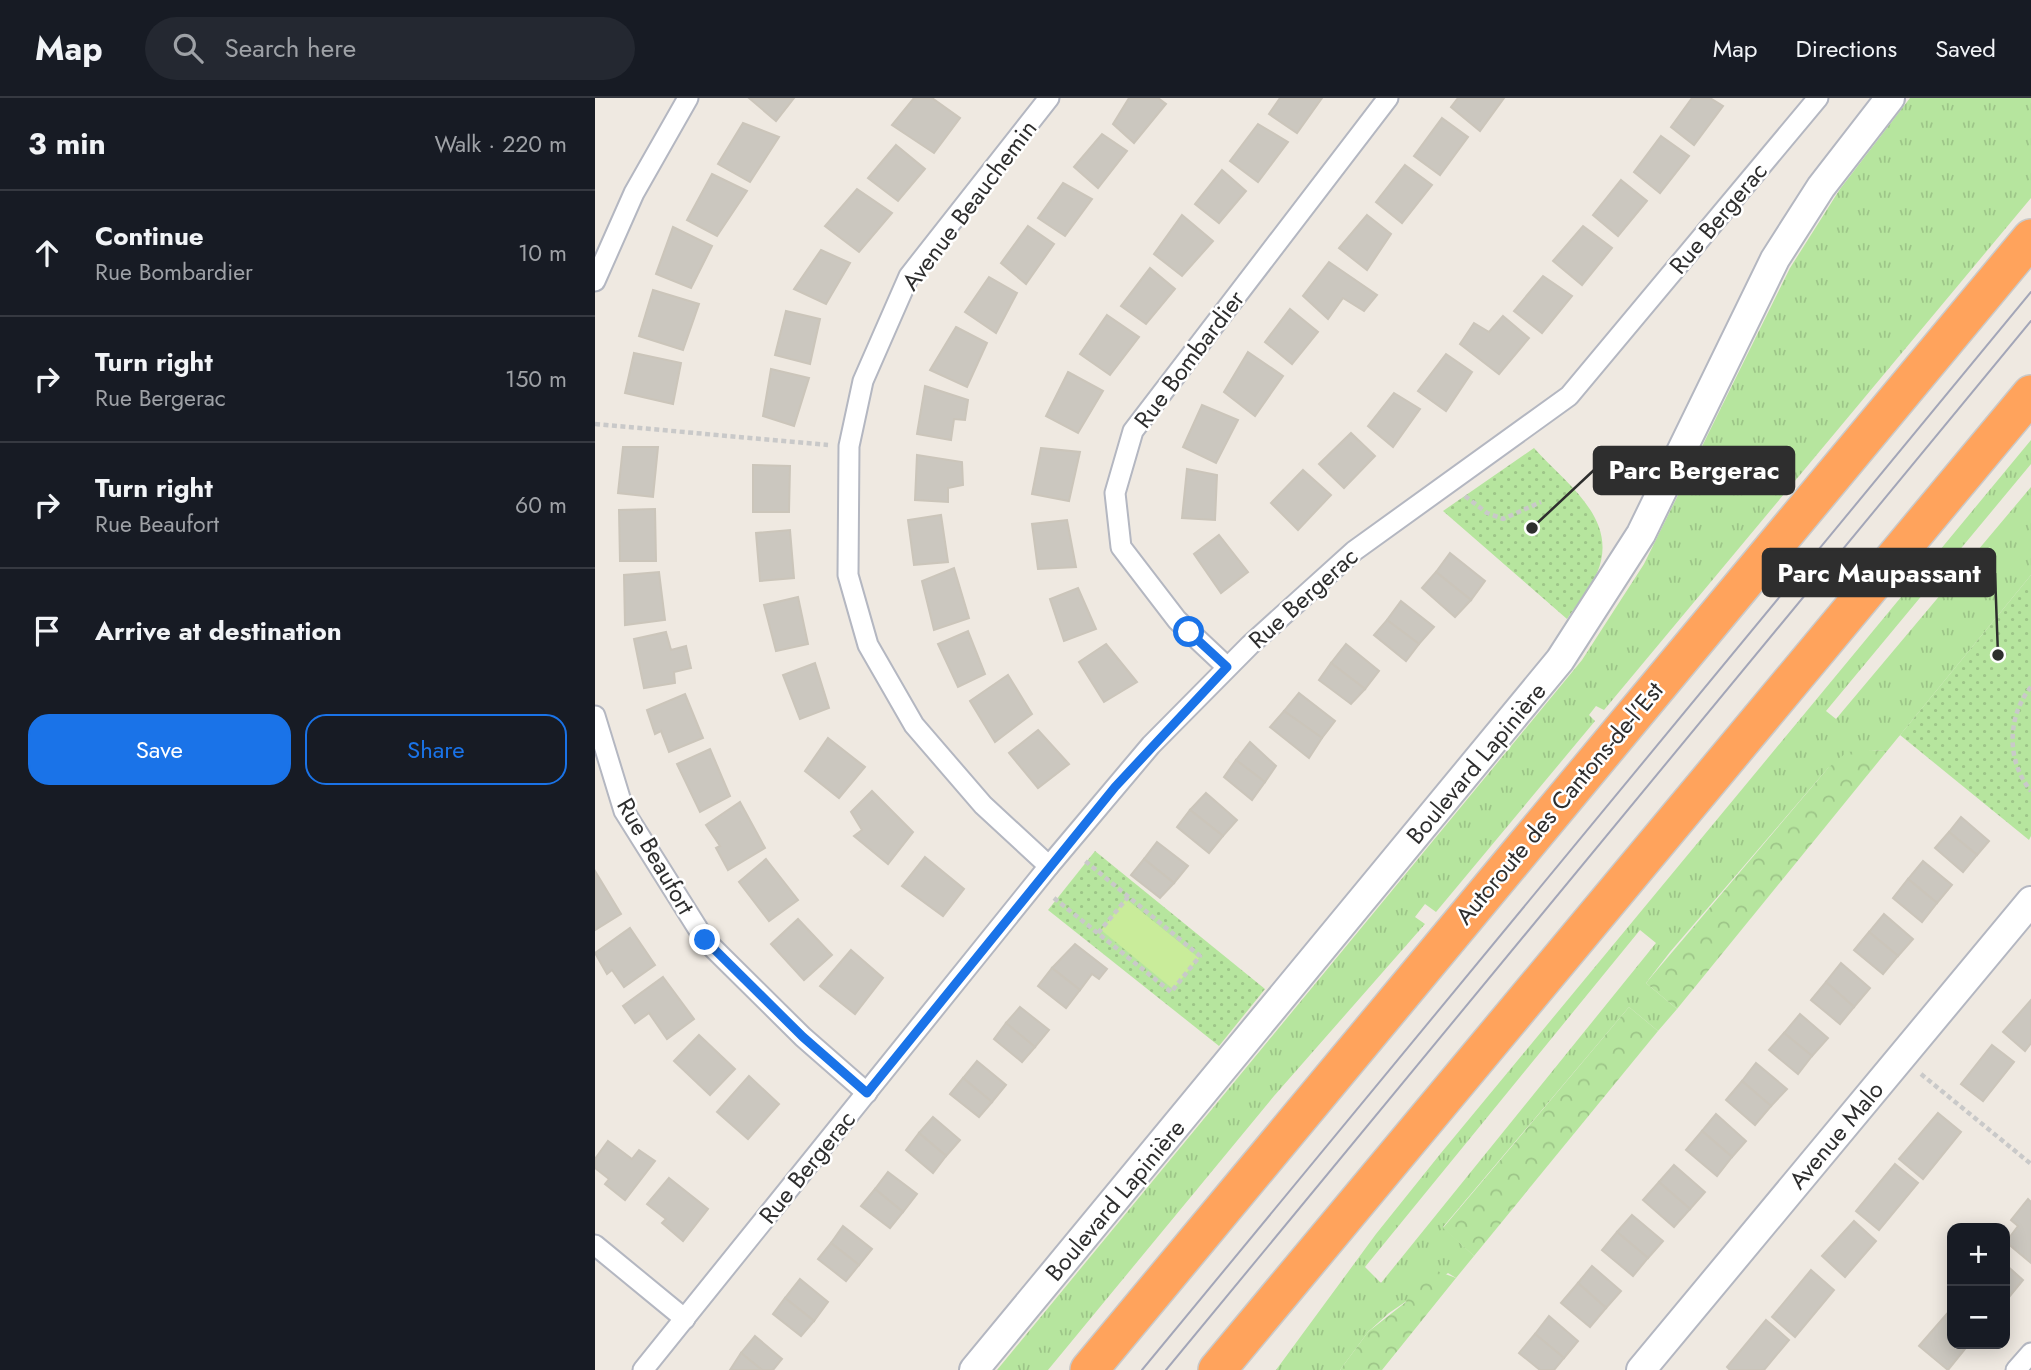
<!DOCTYPE html>
<html lang="en">
<head>
<meta charset="utf-8">
<style>
  :root { --surface:#171b24; --page:#242831; --text:#f1f3f6; --muted:#9ea1a6; --line:#363941; --accent:#1a73e8 }
  body { margin:0; font-family:Jost,sans-serif; background:var(--page); color:var(--text) }
  .controls { position:absolute; right:21px; bottom:21px; display:grid; overflow:hidden; border-radius:14px; box-shadow:0 4px 18px #0003 }
  .controls button { width:63px; height:63px; display:grid; place-items:center; padding:0; border:0; border-bottom:2px solid var(--line); background:var(--surface); color:var(--text); font:35px sans-serif }
  .stop { position:absolute; width:21px; height:21px; margin:-16px; border:5px solid #1a73e8; border-radius:50%; background:#fff }
  .stop.end { background:#1a73e8; border-color:#fff; box-shadow:0 2px 7px #0008 }
  .list { margin:0; padding:0; list-style:none }
  h2 { display:flex; justify-content:space-between; align-items:center; height:91px; margin:0; padding:0 28px; font-size:30px }
  h2 small { font-size:23px; font-weight:400; color:var(--muted) }
  .list li { display:grid; grid-template-columns:46px 1fr auto; gap:21px; align-items:center; box-sizing:border-box; height:126px; padding:0 28px; border-top:2px solid var(--line) }
  .list b { display:block; font-size:26px; white-space:nowrap }
  .list p { margin:0; font-size:23px; white-space:nowrap; color:var(--muted) }
  .list em { font-size:23px; font-style:normal; color:var(--muted) }
  .actions { display:flex; gap:14px; padding:21px 28px }
  .actions a { flex:1; padding:16px 0; border:2px solid var(--accent); border-radius:21px; text-align:center; font-size:24px; color:var(--accent) }
  .actions .main { background:var(--accent); color:#fff }
  .icon { flex:none; width:38px; height:38px; fill:none; stroke:currentColor; stroke-width:2; stroke-linecap:round; stroke-linejoin:round }
  .map { position:relative; flex:none; width:1436px; height:1272px; overflow:hidden }
  header { display:flex; align-items:center; gap:42px; box-sizing:border-box; height:98px; padding:0 35px; background:var(--surface); border-bottom:2px solid var(--line) }
  header strong { font-size:33px }
  nav { display:flex; gap:38px; margin-inline-start:auto; font-size:24px }
  .search { width:490px; height:63px; background:var(--page); display:flex; align-items:center; gap:18px; box-sizing:border-box; padding:0 24px; border-radius:38px; color:var(--muted); font-size:26px }
  main { display:flex }
  aside { flex:1; background:var(--surface) }
  .map>svg:first-child { display:block }
  .grass { fill:url(#grass-tufts); fill-rule:evenodd }
  .forest { fill:url(#forest-crowns) }
  .park { fill:url(#park-dots) }
  .pitch { fill:#c9ec9a }
  .building { fill:#cbc7bf; stroke:#cbc5ba; stroke-width:2 }
  .lines { fill:none; stroke-linecap:round; stroke-linejoin:round }
  .street-casing { stroke:#b4b7c1; stroke-width:23 }
  .secondary-casing { stroke:#b4b7c1; stroke-width:32 }
  .highway-casing { stroke:#c9c9c9; stroke-width:40 }
  .path { stroke:#c9c9c9; stroke-width:4.5; stroke-dasharray:5 3.5; stroke-linecap:butt }
  .street { stroke:#fff; stroke-width:19 }
  .secondary { stroke:#fff; stroke-width:28 }
  .highway { stroke:#ffa35c; stroke-width:37 }
  .tram { stroke:#a3a6b8; stroke-width:2 }
  .route { stroke:#1a73e8; stroke-width:9 }
  .labels { text-anchor:middle; dominant-baseline:central; stroke-width:5; stroke-linejoin:round; paint-order:stroke }
  .street-label { font-size:24px; fill:#2e2e2e; stroke:#fff }
  .leader { fill:none; stroke:#2e2e2e; stroke-width:2.5 }
  .callout-dot { fill:#2e2e2e; stroke:#fff; stroke-width:2.5 }
  .callout { fill:#2e2e2e; stroke:#2e2e2e; stroke-width:2.5 }
  .callout-label { font-size:26px; text-anchor:middle; font-weight:bold; fill:#fff }
</style>
</head>
<body>
<header>
<strong>Map</strong>
<div class="search"><svg class="icon" aria-label="search" viewBox="0 0 24 24"><circle cx="10" cy="10" r="6"/><path d="M15 15l6 6"/></svg>Search here</div>
<nav><a>Map</a><a>Directions</a><a>Saved</a></nav>
</header>
<main>
<aside>
<h2>3 min<small>Walk · 220 m</small></h2>
<ul class="list">
<li><svg class="icon" aria-label="ahead" viewBox="0 0 24 24"><path d="M12 20V5M6 11l6-6 6 6"/></svg><div><b>Continue</b><p>Rue Bombardier</p></div><em>10 m</em></li>
<li><svg class="icon" aria-label="right" viewBox="0 0 24 24"><path d="M7 20v-9h11M14 6l5 5-5 5"/></svg><div><b>Turn right</b><p>Rue Bergerac</p></div><em>150 m</em></li>
<li><svg class="icon" aria-label="right" viewBox="0 0 24 24"><path d="M7 20v-9h11M14 6l5 5-5 5"/></svg><div><b>Turn right</b><p>Rue Beaufort</p></div><em>60 m</em></li>
<li><svg class="icon" aria-label="arrive" viewBox="0 0 24 24"><path d="M6 21V4h12l-3 4 3 4H6"/></svg><div><b>Arrive at destination</b></div></li>
</ul>
<div class="actions"><a class="main">Save</a><a>Share</a></div>
</aside>
<div class="map">
<svg width="1436" height="1272" viewBox="0 0 1436 1272">
  <defs>
    <pattern id="grass-tufts" width="24" height="20" patternUnits="userSpaceOnUse" patternTransform="scale(1.75)"><rect width="24" height="20" fill="#b6e59e"/><path d="M3 7l-1-3M5 7V3M7 7l1-3M15 17l-1-3M17 17v-4M19 17l1-3" fill="none" stroke="#9dc588"/></pattern>
    <pattern id="forest-crowns" width="20" height="18" patternUnits="userSpaceOnUse" patternTransform="scale(1.75)"><rect width="20" height="18" fill="#b6e59e"/><path d="M2 6a3 3 0 1 1 6 0M12 15a3 3 0 1 1 6 0" fill="none" stroke="#9dc588"/></pattern>
    <pattern id="park-dots" width="8" height="8" patternUnits="userSpaceOnUse" patternTransform="scale(1.75)"><rect width="8" height="8" fill="#b6e59e"/><path d="M2 2h.1M6 6h.1" fill="none" stroke="#9dc588" stroke-width="1.8" stroke-linecap="round"/></pattern>
  </defs>
  <rect width="100%" height="100%" fill="#efe9e1"/>
  <g class="grass">
    <path d="M1315 0H1436V100L1009 612 1001 608 994 617 1000 623 841 814 830 806 820 819 830 826 679 998 453 1272H402L987 562 1049 466 1195 170 1245 91Z"/>
    <path d="M1436 342V366L1231 613 1241 621 1436 389V477L1292 653 1276 652 1233 670 1075 854 1051 885 1082 911 1063 933 1034 909 848 1129 879 1158 861 1180 853 1175 794 1215 773 1234 745 1272H681L781 1136 846 1055ZM1045 832 1061 845 786 1185 770 1169Z"/>
  </g>
  <g class="forest">
    <path d="M1276 652 1292 653 1082 911 1051 885 1233 670 1252 654Z"/>
    <path d="M1034 909 1063 933 879 1158 848 1130Z"/>
    <path d="M834 1170 861 1180 787 1272H745L773 1234 811 1204 819 1180Z"/>
  </g>
  <g class="park">
    <path d="M939 350C971 386 1025 421 1002 475 996 491 982 506 972 521L848 413Z"/>
    <path d="M1436 477V738L1434 742 1305 637Z"/>
    <path d="M500 753 670 891 624 948 453 812Z"/>
  </g>
  <path class="pitch" d="M531 801 604 860 578 891 506 832Z"/>
  <g class="building">
    <path d="M154 0H199L181 23Z"/>
    <path d="M319 0H337L365 20 339 55 297 27Z"/>
    <path d="M534 0H563L571 6 539 45 518 26Z"/>
    <path d="M685 0H727L702 35 674 16Z"/>
    <path d="M863 0H909L885 33 856 9Z"/>
    <path d="M1097 0H1115L1128 8 1099 47 1076 29Z"/>
    <path d="M847 20 873 39 845 77 819 58Z"/>
    <path d="M148 25 184 39 155 84 123 66Z"/>
    <path d="M663 26 693 44 663 84 635 63Z"/>
    <path d="M507 36 532 53 503 90 479 69Z"/>
    <path d="M1066 38 1094 58 1065 95 1039 74Z"/>
    <path d="M301 47 330 71 303 103 273 80Z"/>
    <path d="M810 67 837 87 807 125 781 104Z"/>
    <path d="M627 72 651 93 624 125 600 106Z"/>
    <path d="M117 76 152 93 122 138 92 122Z"/>
    <path d="M1026 82 1052 103 1023 138 998 117Z"/>
    <path d="M468 85 497 101 470 138 443 120Z"/>
    <path d="M262 91 297 115 264 154 230 128Z"/>
    <path d="M587 117 618 143 587 178 559 156Z"/>
    <path d="M772 117 796 136 772 172 744 150Z"/>
    <path d="M433 128 459 146 431 186 406 165Z"/>
    <path d="M988 128 1017 150 987 187 958 163Z"/>
    <path d="M78 129 117 148 96 190 61 176Z"/>
    <path d="M226 152 255 165 231 206 199 191Z"/>
    <path d="M734 164 782 197 769 213 748 200 733 221 708 198Z"/>
    <path d="M555 170 580 191 551 226 526 208Z"/>
    <path d="M948 178 977 198 947 235 919 213Z"/>
    <path d="M394 179 422 195 401 235 370 214Z"/>
    <path d="M58 192 104 206 88 252 44 238Z"/>
    <path d="M695 211 723 234 697 266 670 244Z"/>
    <path d="M191 213 225 221 215 266 180 257Z"/>
    <path d="M512 217 544 239 515 277 485 256Z"/>
    <path d="M908 218 934 240 904 276 865 246 879 225 894 234Z"/>
    <path d="M361 229 392 245 372 289 335 272Z"/>
    <path d="M653 254 688 278 660 318 629 294Z"/>
    <path d="M39 255 86 265 78 306 30 295Z"/>
    <path d="M851 256 877 274 851 313 823 293Z"/>
    <path d="M176 271 214 280 199 328 168 318Z"/>
    <path d="M473 274 508 293 483 335 451 318Z"/>
    <path d="M330 288 373 302 370 322 359 321 356 342 322 336Z"/>
    <path d="M799 295 825 311 798 349 773 328Z"/>
    <path d="M607 307 643 322 621 365 588 349Z"/>
    <path d="M756 335 780 358 749 390 724 366Z"/>
    <path d="M28 349H63L58 399 23 395Z"/>
    <path d="M446 350 485 354 474 403 437 396Z"/>
    <path d="M322 357 367 364 368 387 353 390V404L320 402Z"/>
    <path d="M158 367 195 368 194 414H158Z"/>
    <path d="M592 371 622 377 620 422 587 420Z"/>
    <path d="M708 372 736 397 703 432 676 405Z"/>
    <path d="M60 411 61 463H25L24 412Z"/>
    <path d="M346 417 353 464 319 467 313 422Z"/>
    <path d="M472 422 481 469 443 471 437 426Z"/>
    <path d="M195 432 199 480 165 483 161 435Z"/>
    <path d="M624 437 653 474 626 495 599 456Z"/>
    <path d="M855 455 890 483 876 502 841 474Z"/>
    <path d="M359 470 374 520 339 532 327 483Z"/>
    <path d="M64 474 70 522 30 527 29 477Z"/>
    <path d="M841 474 876 502 860 519 827 490Z"/>
    <path d="M483 490 501 531 469 543 455 501Z"/>
    <path d="M203 499 213 546 181 553 169 507Z"/>
    <path d="M806 503 839 529 824 546 792 522Z"/>
    <path d="M792 522 824 546 811 563 779 537Z"/>
    <path d="M373 533 390 576 363 589 343 546Z"/>
    <path d="M71 534 76 552 91 548 96 570 79 574 80 585 49 590 39 541Z"/>
    <path d="M511 546 542 584 509 604 484 564Z"/>
    <path d="M751 546 784 573 770 591 736 565Z"/>
    <path d="M220 565 234 610 205 621 188 577Z"/>
    <path d="M736 565 770 591 756 606 724 582Z"/>
    <path d="M413 577 437 616 400 644 375 603Z"/>
    <path d="M704 595 740 623 727 640 689 613Z"/>
    <path d="M90 596 108 640 74 654 66 633 60 636 52 612Z"/>
    <path d="M689 613 727 640 714 660 675 629Z"/>
    <path d="M443 632 474 666 443 690 414 655Z"/>
    <path d="M233 640 270 669 244 700 210 673Z"/>
    <path d="M655 644 681 668 670 684 641 662Z"/>
    <path d="M115 651 135 698 105 714 82 666Z"/>
    <path d="M641 662 670 684 657 702 629 679Z"/>
    <path d="M277 693 318 734 293 766 259 738 267 732 256 714Z"/>
    <path d="M611 695 642 722 628 738 595 712Z"/>
    <path d="M145 704 170 750 133 772 121 750 125 748 111 727Z"/>
    <path d="M595 712 628 738 614 755 582 729Z"/>
    <path d="M1366 719 1394 743 1382 757 1354 734Z"/>
    <path d="M1354 734 1382 757 1368 774 1340 750Z"/>
    <path d="M562 744 593 768 579 785 549 761Z"/>
    <path d="M330 759 369 791 348 818 307 788Z"/>
    <path d="M171 761 203 802 174 823 144 784Z"/>
    <path d="M549 761 579 785 565 800 536 777Z"/>
    <path d="M1328 763 1357 787 1342 805 1313 781Z"/>
    <path d="M0 773 26 816 0 832Z"/>
    <path d="M1313 781 1342 805 1327 824 1298 800Z"/>
    <path d="M1289 816 1318 841 1303 858 1274 834Z"/>
    <path d="M203 821 237 857 209 882 176 846Z"/>
    <path d="M35 830 60 867 29 889 17 872 12 876 0 855Z"/>
    <path d="M1274 834 1303 858 1288 876 1259 852Z"/>
    <path d="M480 846 512 871 504 881 497 876 485 892 457 870Z"/>
    <path d="M256 852 288 880 260 916 225 888Z"/>
    <path d="M1246 865 1275 890 1259 909 1231 884Z"/>
    <path d="M457 870 485 892 471 910 443 888Z"/>
    <path d="M68 879 99 921 72 941 54 915 40 925 28 908Z"/>
    <path d="M1231 884 1259 909 1245 926 1216 902Z"/>
    <path d="M1436 902V945L1430 953 1408 934Z"/>
    <path d="M425 909 454 932 440 949 411 925Z"/>
    <path d="M1205 916 1233 940 1217 958 1189 935Z"/>
    <path d="M411 925 440 949 427 964 399 941Z"/>
    <path d="M1189 935 1217 958 1203 976 1174 952Z"/>
    <path d="M104 937 140 971 115 997 79 963Z"/>
    <path d="M1397 947 1419 964 1388 1003 1366 986Z"/>
    <path d="M382 963 411 987 397 1004 368 980Z"/>
    <path d="M1161 965 1192 991 1176 1008 1147 983Z"/>
    <path d="M154 978 184 1006 153 1041 122 1014Z"/>
    <path d="M368 980 397 1004 384 1019 355 996Z"/>
    <path d="M1147 983 1176 1008 1160 1027 1131 1002Z"/>
    <path d="M1343 1015 1366 1034 1328 1081 1304 1061Z"/>
    <path d="M1121 1016 1151 1043 1137 1059 1107 1033Z"/>
    <path d="M338 1019 365 1042 351 1058 324 1035Z"/>
    <path d="M1107 1033 1137 1059 1122 1078 1091 1052Z"/>
    <path d="M324 1035 351 1058 338 1075 311 1052Z"/>
    <path d="M13 1043 37 1061 44 1052 60 1063 30 1102 10 1086 14 1081 0 1070V1061Z"/>
    <path d="M1300 1066 1323 1085 1284 1132 1261 1113Z"/>
    <path d="M1079 1067 1110 1094 1095 1111 1064 1084Z"/>
    <path d="M293 1074 322 1096 308 1114 280 1091Z"/>
    <path d="M74 1080 113 1111 88 1143 67 1125 71 1121 52 1106Z"/>
    <path d="M1064 1084 1095 1111 1079 1129 1048 1102Z"/>
    <path d="M280 1091 308 1114 295 1130 266 1108Z"/>
    <path d="M1433 1101 1436 1104V1165L1411 1144 1423 1128 1416 1122Z"/>
    <path d="M1037 1117 1068 1143 1053 1160 1022 1134Z"/>
    <path d="M1259 1123 1281 1143 1250 1179 1227 1158Z"/>
    <path d="M248 1128 277 1151 264 1167 236 1145Z"/>
    <path d="M1022 1134 1053 1160 1038 1178 1007 1152Z"/>
    <path d="M236 1145 264 1167 251 1183 223 1161Z"/>
    <path d="M1410 1166 1428 1182 1410 1204Z"/>
    <path d="M997 1168 1026 1193 1011 1210 983 1185Z"/>
    <path d="M1216 1172 1239 1192 1200 1239 1177 1219Z"/>
    <path d="M205 1181 233 1204 219 1223 190 1200Z"/>
    <path d="M983 1185 1011 1210 995 1229 966 1205Z"/>
    <path d="M190 1200 219 1223 206 1238 178 1216Z"/>
    <path d="M1356 1211 1357 1246H1374L1353 1272 1324 1248Z"/>
    <path d="M954 1218 983 1243 969 1260 940 1236Z"/>
    <path d="M1171 1222 1194 1242 1169 1272H1135L1132 1269Z"/>
    <path d="M940 1236 969 1260 959 1272H945L924 1255Z"/>
    <path d="M160 1238 187 1261 178 1272H167L146 1255Z"/>
    <path d="M146 1255 167 1272H135Z"/>
  </g>
  <g class="lines">
    <g class="street-casing">
      <g id="street">
        <path d="M454 0 314 178 268 283 254 348 253 477 273 547 319 627 388 707 454 768"/>
        <path d="M0 183 39 95 93 0"/>
        <path d="M632 569 582 522 526 449 520 395 538 333 793 0"/>
        <path d="M0 618 29 713 110 842 208 939 272 995"/>
        <path d="M0 1147 90 1221"/>
        <path d="M48 1272 454 768 556 647 655 547 759 453 974 298 1223 0"/>
        <path d="M1421 1272 1436 1255"/>
      </g>
    </g>
    <g class="secondary-casing">
      <g id="secondary">
        <path d="M379 1272 965 562 1046 436 1180 161 1226 89 1295 0"/>
        <path d="M1046 1272 1436 803"/>
      </g>
    </g>
    <g class="highway-casing">
      <g id="highway">
        <path d="M494 1272 1436 140"/>
        <path d="M622 1272 1436 296"/>
      </g>
    </g>
    <g class="path">
      <path d="M0 326 233 347"/>
      <path d="M870 398 892 415 908 421 946 404"/>
      <path d="M1436 589C1412 618 1411 663 1436 693"/>
      <path d="M459 800 576 894 605 858 489 762"/>
      <path d="M503 835 533 799"/>
      <path d="M1326 976 1436 1066"/>
    </g>
    <use href="#street" class="street"/>
    <use href="#secondary" class="secondary"/>
    <use href="#highway" class="highway"/>
    <g class="tram">
      <path d="M547 1272 1436 194"/>
      <path d="M571 1272 1436 223"/>
    </g>
  </g>
  <g class="lines">
    <path class="route" d="M110 842 208 939 272 995 520 689 632 569 594 534"/>
  </g>
  <g class="labels">
    <g class="street-label">
      <text transform="translate(374 107) rotate(-53)">Avenue Beauchemin</text>
      <text transform="translate(1123 120) rotate(-50)">Rue Bergerac</text>
      <text transform="translate(594 261) rotate(-53)">Rue Bombardier</text>
      <text transform="translate(708 500) rotate(-42)">Rue Bergerac</text>
      <text transform="translate(881 665) rotate(-50)">Boulevard Lapinière</text>
      <text transform="translate(964 705) rotate(-50)">Autoroute des Cantons-de-l'Est</text>
      <text transform="translate(61 758) rotate(60)">Rue Beaufort</text>
      <text transform="translate(1241 1037) rotate(-50)">Avenue Malo</text>
      <text transform="translate(212 1069) rotate(-51)">Rue Bergerac</text>
      <text transform="translate(520 1102) rotate(-50)">Boulevard Lapinière</text>
    </g>
  </g>
  <path class="leader" d="M937 430L999 372M1403 557L1400 475"/>
  <g class="callout-dot">
    <circle cx="937" cy="430" r="7"/>
    <circle cx="1403" cy="557" r="7"/>
  </g>
  <g class="callout">
    <rect x="999" y="349" width="200" height="47" rx="7"/>
    <rect x="1168" y="451" width="232" height="47" rx="7"/>
  </g>
  <g class="callout-label">
    <text x="1099" y="381">Parc Bergerac</text>
    <text x="1284" y="484">Parc Maupassant</text>
  </g>
</svg>
<div class="controls">
<button>+</button>
<button>−</button>
</div>
<div class="stop" style="left:594px;top:534px"></div>
<div class="stop end" style="left:110px;top:842px"></div>
</div>
</main>
</body>
</html>
